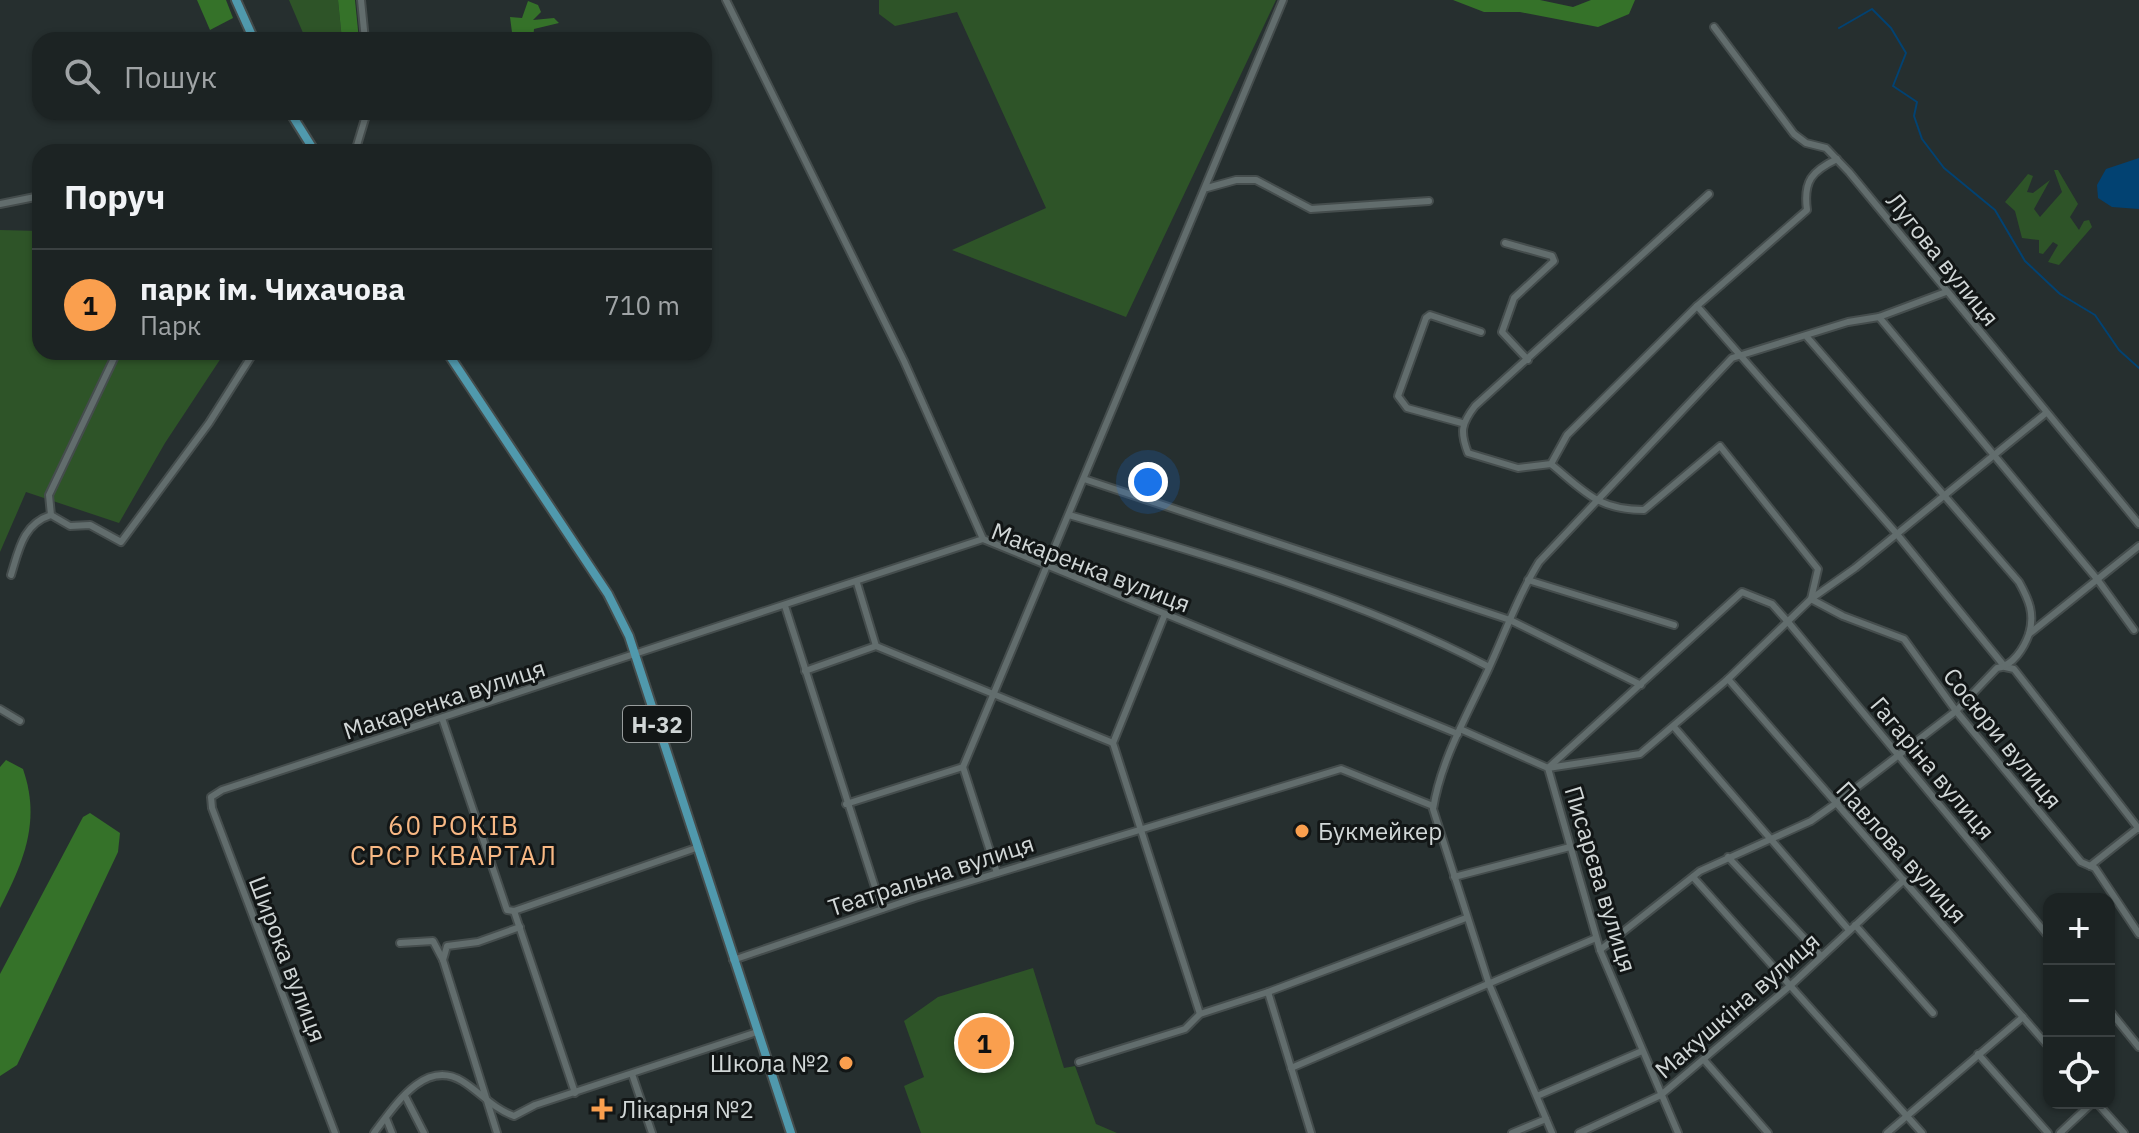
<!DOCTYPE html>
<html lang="uk">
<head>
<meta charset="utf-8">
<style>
  :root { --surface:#1c2323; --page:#252b2b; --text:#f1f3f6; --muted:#a0a4a6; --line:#3a4041; --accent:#fa9f4e }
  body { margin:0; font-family:"IBM Plex Sans",sans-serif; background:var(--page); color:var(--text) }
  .controls { position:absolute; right:24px; bottom:24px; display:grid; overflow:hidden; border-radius:16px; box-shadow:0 2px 6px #0004 }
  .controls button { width:72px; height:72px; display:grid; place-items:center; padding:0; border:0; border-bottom:2px solid var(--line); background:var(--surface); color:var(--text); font:40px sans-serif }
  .you { position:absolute; left:1148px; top:482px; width:28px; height:28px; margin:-20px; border:6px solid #fff; border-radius:50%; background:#1a73e8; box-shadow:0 0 0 12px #1a73e833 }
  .badge { display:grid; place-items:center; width:52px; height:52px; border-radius:50%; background:var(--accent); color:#111; font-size:26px; font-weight:700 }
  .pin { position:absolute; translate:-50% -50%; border:4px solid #fff; box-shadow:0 2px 8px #0006 }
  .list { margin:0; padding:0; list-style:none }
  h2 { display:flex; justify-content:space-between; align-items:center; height:104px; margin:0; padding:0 32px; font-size:34px }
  h2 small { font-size:26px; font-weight:400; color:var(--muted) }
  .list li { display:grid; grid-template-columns:52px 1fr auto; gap:24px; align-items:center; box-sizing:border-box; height:112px; padding:0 32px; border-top:2px solid var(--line) }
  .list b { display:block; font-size:30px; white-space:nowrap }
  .list p { margin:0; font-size:26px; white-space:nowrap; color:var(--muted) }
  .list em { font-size:26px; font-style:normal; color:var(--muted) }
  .icon { flex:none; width:44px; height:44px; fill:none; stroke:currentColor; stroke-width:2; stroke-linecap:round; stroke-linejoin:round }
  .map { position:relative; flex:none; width:2139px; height:1133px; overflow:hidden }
  .search { position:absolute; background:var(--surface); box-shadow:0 2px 6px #0004; left:32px; top:32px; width:680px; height:88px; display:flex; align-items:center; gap:20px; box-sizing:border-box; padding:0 28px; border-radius:24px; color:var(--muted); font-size:30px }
  .panel { position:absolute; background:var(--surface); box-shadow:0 2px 6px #0004; left:32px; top:144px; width:680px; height:216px; border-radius:24px }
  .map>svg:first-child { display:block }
  .green { fill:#2e5428 }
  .forest { fill:#357229 }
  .water { fill:#024272 }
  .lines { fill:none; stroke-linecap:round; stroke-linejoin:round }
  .stream { stroke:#024272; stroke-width:2 }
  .minor-casing { stroke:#454d4d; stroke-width:10 }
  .major-casing { stroke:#454d4d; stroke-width:12 }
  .minor { stroke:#626d6d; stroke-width:6 }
  .major { stroke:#5099ad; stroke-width:8 }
  .poi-dot { fill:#fa9f4e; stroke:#121616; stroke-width:3 }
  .labels { text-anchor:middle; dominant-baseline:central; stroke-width:6; stroke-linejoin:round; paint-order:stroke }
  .shield { fill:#121616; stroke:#989d9d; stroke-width:2 }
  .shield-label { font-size:22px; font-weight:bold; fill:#d1d7d7 }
  .street-label { font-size:24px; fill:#d1d7d7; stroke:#121616 }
  .poi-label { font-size:24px; fill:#d1d7d7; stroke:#121616; text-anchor:start }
  .neighbourhood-label { font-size:26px; letter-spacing:2px; fill:#f8b884; stroke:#121616 }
</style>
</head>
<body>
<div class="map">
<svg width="2139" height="1133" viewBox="0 0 2139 1133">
  <rect width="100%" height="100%" fill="#262f2f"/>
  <g class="green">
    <path d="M289 0H338L342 40H306Z"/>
    <path d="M879 0H1276L1126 317 952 250 1046 208 957 12 895 26 879 14Z"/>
    <path d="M2054 170H2058L2078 204 2070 217 2079 230 2084 221 2089 220 2092 227 2059 265 2048 262 2058 245 2053 242 2043 254 2039 253V240L2022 238 2015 211 2005 202 2028 174 2033 176 2027 192 2033 193 2050 180 2034 209 2040 217 2062 192Z"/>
    <path d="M0 230 40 231V352H225L165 443 119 523 26 492 0 552Z"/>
    <path d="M1033 968 1064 1068 1075 1066 1096 1124 1117 1133H921L904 1086 924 1077 904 1021 938 997Z"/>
  </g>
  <g class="forest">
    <path d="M197 0H226L233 18 210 30Z"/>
    <path d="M338 0H355L359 40H342Z"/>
    <path d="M1453 0H1540L1573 7 1591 0H1635L1629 14 1598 27 1520 12H1484Z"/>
    <path d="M528 1 538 5 541 12 533 20 554 18 559 23 534 29 533 40H513L510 17 522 18Z"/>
    <path d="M6 760 23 769C41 821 24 861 0 908V767Z"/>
    <path d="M90 813 120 833 118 852 17 1065 0 1076V974L83 817Z"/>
  </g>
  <path class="water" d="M2139 158V209L2112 207 2098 198 2097 185 2106 169Z"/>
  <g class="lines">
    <path class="stream" d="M1839 28 1872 9 1891 28 1906 53 1893 86 1917 102 1914 116 1922 139 1944 168 1995 210 2025 261 2060 294 2095 315 2119 350 2139 368"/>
    <g class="minor-casing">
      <g id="minor">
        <path d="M361 0 365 40"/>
        <path d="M726 0 904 361 983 539"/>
        <path d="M1714 27 1794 134 1806 143 1826 148 1849 172 2139 524"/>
        <path d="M355 152 367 112"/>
        <path d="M1207 188 1236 180H1256L1311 209 1429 201"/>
        <path d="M1709 194 1475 406C1461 424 1460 432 1468 453L1518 468 1551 464C1585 492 1598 510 1644 510L1720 446 1818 569 1811 599 1843 616 1904 639 1956 711 2081 862 2095 868 2139 934"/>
        <path d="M0 204 40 196"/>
        <path d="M1505 243 1552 256 1554 261 1514 298 1502 332 1528 360"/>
        <path d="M1697 306 1896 533 2005 667 2014 669 2139 829"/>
        <path d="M1879 317 2097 579 2134 630"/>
        <path d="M1807 337 2019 582C2029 600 2035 614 2029 634"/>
        <path d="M1462 423 1407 408 1398 396 1426 318 1430 315 1481 332"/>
        <path d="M1551 464 1567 435 1697 306 1807 210C1803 181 1812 171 1837 159"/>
        <path d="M1084 479 1510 620 1641 685"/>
        <path d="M51 515 49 495 117 352"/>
        <path d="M1069 515C1207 555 1362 600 1489 667"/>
        <path d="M11 575C19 549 23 524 51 515L70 526 90 525 121 542 209 423 254 352"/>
        <path d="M1528 580 1674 625"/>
        <path d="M857 583 876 646"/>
        <path d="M785 606 882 909"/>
        <path d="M1165 614 1113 743 1200 1014"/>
        <path d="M805 671 876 646 1113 743"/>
        <path d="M1728 679 2049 1047"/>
        <path d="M0 709 20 721"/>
        <path d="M442 718 507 910 514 911 696 848"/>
        <path d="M1674 727 1849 930"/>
        <path d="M1460 729 1548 768 1600 950 1678 1133"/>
        <path d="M963 767 997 873"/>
        <path d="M1548 768 1742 592 1772 604 1788 622 2049 937"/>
        <path d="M1548 768 1640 754 1728 679 1811 599 1855 568 2046 413"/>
        <path d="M846 804 963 767 1283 0"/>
        <path d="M1728 857 1821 956"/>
        <path d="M2090 866 2138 828"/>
        <path d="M1454 877 1570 847"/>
        <path d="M1693 877 1922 1133"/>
        <path d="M514 911 575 1093"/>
        <path d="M1855 925 1933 1013"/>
        <path d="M400 943 433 941 443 960 497 1133"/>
        <path d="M1600 950 1700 871 1811 821 1835 804 1956 711 1997 668C2013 666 2024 648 2029 634L2139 546"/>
        <path d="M443 960 447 946 478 942 520 927"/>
        <path d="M733 960 915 898 1341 769 1433 806"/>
        <path d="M1268 992 1311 1133"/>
        <path d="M2109 1010 2139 1047"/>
        <path d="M1978 1054 2048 1133"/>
        <path d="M1705 1061 1768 1133"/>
        <path d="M1079 1062 1185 1029 1200 1014 1268 992 1466 918"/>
        <path d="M1291 1068 1596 938"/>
        <path d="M632 1074 652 1133"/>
        <path d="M405 1096 424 1133"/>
        <path d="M1537 1096 1642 1051"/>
        <path d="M2097 1103 2124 1133"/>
        <path d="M386 1118 392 1133"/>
        <path d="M335 1133 212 808 211 797 222 790 983 539 1458 734"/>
        <path d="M374 1133C394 1107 424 1058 462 1081 480 1092 492 1108 514 1116L535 1105 757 1032"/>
        <path d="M1512 1133 1546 1119"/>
        <path d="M1552 1133 1489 984 1433 809C1441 760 1467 715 1488 670 1505 633 1518 596 1539 562L1732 358 1848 322 1879 317 1946 292"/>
        <path d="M1579 1133 1661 1095 1791 985 1904 880"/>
        <path d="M1887 1133 2023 1017"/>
        <path d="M2060 1133 2092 1103"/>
      </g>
    </g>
    <g class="major-casing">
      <g id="major">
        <path d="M236 0 254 40"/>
        <path d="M290 112 315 152"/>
        <path d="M447 352 608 594 629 636 791 1133"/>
      </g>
    </g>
    <use href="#minor" class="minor"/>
    <use href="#major" class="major"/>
  </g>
  <g class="poi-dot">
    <circle cx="1302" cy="831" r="8"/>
    <circle cx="846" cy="1063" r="8"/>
    <path d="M598 1097h8v8h8v8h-8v8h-8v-8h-8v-8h8z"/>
  </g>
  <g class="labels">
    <rect class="shield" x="623" y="706" width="68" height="36" rx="6"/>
    <g class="shield-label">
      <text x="657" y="724">Н-32</text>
    </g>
    <g class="street-label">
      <text transform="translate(1943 259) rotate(51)">Лугова вулиця</text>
      <text transform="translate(1091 567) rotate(21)">Макаренка вулиця</text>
      <text transform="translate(444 699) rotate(-18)">Макаренка вулиця</text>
      <text transform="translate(2003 738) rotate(51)">Сосюри вулиця</text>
      <text transform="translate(1933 768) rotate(50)">Гагаріна вулиця</text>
      <text transform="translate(1902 852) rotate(48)">Павлова вулиця</text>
      <text transform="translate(931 875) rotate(-18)">Театральна вулиця</text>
      <text transform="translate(1601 879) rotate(73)">Писарєва вулиця</text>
      <text transform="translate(288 959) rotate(69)">Широка вулиця</text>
      <text transform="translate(1737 1005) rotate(-41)">Макушкіна вулиця</text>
    </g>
    <g class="poi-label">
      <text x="1318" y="831">Букмейкер</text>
      <text x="830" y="1063" text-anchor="end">Школа №2</text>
      <text x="620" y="1109">Лікарня №2</text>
    </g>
    <g class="neighbourhood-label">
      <text x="454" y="825">60 РОКІВ<tspan x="454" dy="30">СРСР КВАРТАЛ</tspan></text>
    </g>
  </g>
</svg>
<div class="controls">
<button>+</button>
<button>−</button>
<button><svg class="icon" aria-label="locate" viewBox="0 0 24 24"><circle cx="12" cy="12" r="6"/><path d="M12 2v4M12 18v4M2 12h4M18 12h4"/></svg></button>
</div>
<div class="you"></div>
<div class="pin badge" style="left:984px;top:1043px">1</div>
<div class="search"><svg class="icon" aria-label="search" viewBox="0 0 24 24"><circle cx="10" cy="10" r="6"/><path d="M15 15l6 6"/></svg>Пошук</div>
<section class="panel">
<h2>Поруч<small></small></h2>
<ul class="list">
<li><span class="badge">1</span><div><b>парк ім. Чихачова</b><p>Парк</p></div><em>710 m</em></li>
</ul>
</section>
</div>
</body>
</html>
